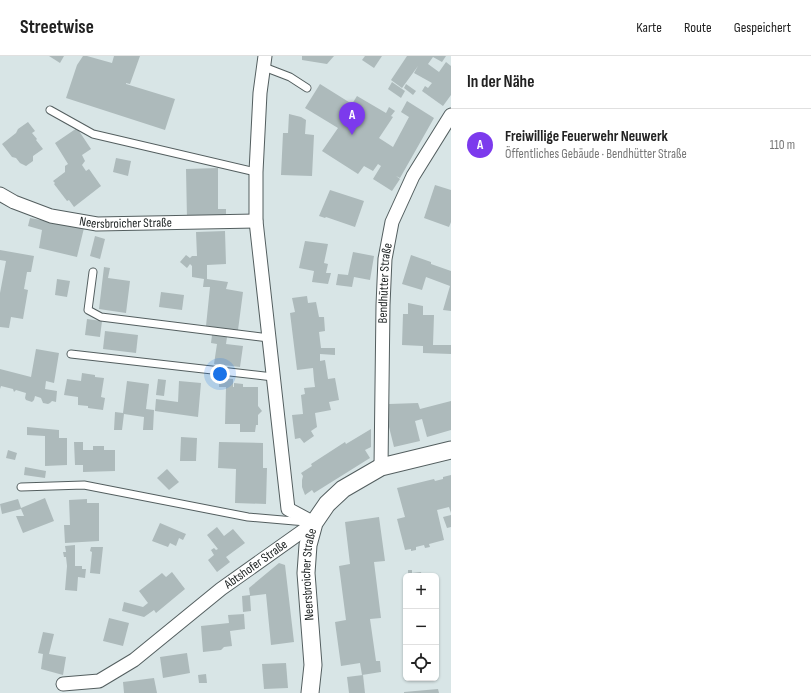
<!DOCTYPE html>
<html lang="de">
<head>
<meta charset="utf-8">
<style>
  :root { --surface:#fff; --page:#f6f6f6; --text:#222; --muted:#767676; --line:#e0e0e0; --accent:#7c3aed }
  body { margin:0; font-family:"Sofia Sans Condensed",sans-serif; background:var(--page); color:var(--text) }
  .controls { position:absolute; right:12px; bottom:12px; display:grid; overflow:hidden; border-radius:6px; box-shadow:0 1px 3px #0004 }
  .controls button { width:36px; height:36px; display:grid; place-items:center; padding:0; border:0; border-bottom:1px solid var(--line); background:var(--surface); color:var(--text); font:20px sans-serif }
  .you { position:absolute; left:220px; top:318px; width:14px; height:14px; margin:-10px; border:3px solid #fff; border-radius:50%; background:#1a73e8; box-shadow:0 0 0 6px #1a73e833 }
  .badge { display:grid; place-items:center; width:26px; height:26px; border-radius:50%; background:var(--accent); color:#fff; font-size:13px; font-weight:700 }
  .pin { position:absolute; translate:-50% -33px; filter:drop-shadow(0 1px 2px #0008) }
  .pin::after { content:''; position:absolute; top:21px; width:14px; height:12px; background:inherit; clip-path:polygon(0 0,100% 0,50% 100%) }
  .list { margin:0; padding:0; list-style:none }
  h2 { display:flex; justify-content:space-between; align-items:center; height:52px; margin:0; padding:0 16px; font-size:17px }
  h2 small { font-size:13px; font-weight:400; color:var(--muted) }
  .list li { display:grid; grid-template-columns:26px 1fr auto; gap:12px; align-items:center; box-sizing:border-box; height:72px; padding:0 16px; border-top:1px solid var(--line) }
  .list b { display:block; font-size:15px; white-space:nowrap }
  .list p { margin:0; font-size:13px; white-space:nowrap; color:var(--muted) }
  .list em { font-size:13px; font-style:normal; color:var(--muted) }
  .icon { flex:none; width:22px; height:22px; fill:none; stroke:currentColor; stroke-width:2; stroke-linecap:round; stroke-linejoin:round }
  .map { position:relative; flex:none; width:451px; height:637px; overflow:hidden }
  header { display:flex; align-items:center; gap:24px; box-sizing:border-box; height:56px; padding:0 20px; background:var(--surface); border-bottom:1px solid var(--line) }
  header strong { font-size:19px }
  nav { display:flex; gap:22px; margin-inline-start:auto; font-size:14px }
  main { display:flex }
  aside { flex:1; background:var(--surface) }
  .map>svg:first-child { display:block }
  .building { fill:#adbabb }
  .lines { fill:none; stroke-linecap:round; stroke-linejoin:round }
  .service-casing { stroke:#535e5f; stroke-width:9 }
  .minor-casing { stroke:#535e5f; stroke-width:15 }
  .tertiary-casing { stroke:#535e5f; stroke-width:19 }
  .service { stroke:#fff; stroke-width:7 }
  .minor { stroke:#fff; stroke-width:13 }
  .tertiary { stroke:#fff; stroke-width:17 }
  .labels { text-anchor:middle; dominant-baseline:central; stroke-width:3.5; stroke-linejoin:round; paint-order:stroke }
  .street-label { font-size:13px; fill:#1c2121; stroke:#fff }
</style>
</head>
<body>
<header>
<strong>Streetwise</strong>
<nav><a>Karte</a><a>Route</a><a>Gespeichert</a></nav>
</header>
<main>
<div class="map">
<svg width="451" height="637" viewBox="0 0 451 637">
  <rect width="100%" height="100%" fill="#d8e5e6"/>
  <g class="building">
    <path d="M49 0H64L60 7Z"/>
    <path d="M83 0H87L112 7 114 0H140L130 28 126 27V28L175 43 165 74 66 42 77 9Z"/>
    <path d="M302 0H334L327 8 302 4Z"/>
    <path d="M365 0H382L374 12 362 4Z"/>
    <path d="M407 0H446L442 6 433 1 428 8 439 16 446 6 451 10V39L443 50 422 35 425 30 428 32 432 27 414 17 418 10 402 32 391 24Z"/>
    <path d="M392 26 405 35 401 42 388 33Z"/>
    <path d="M320 28 352 48 357 40 386 57 389 51 395 55 391 60 393 61 379 82 393 91 409 61 401 56 407 45 434 62 400 122 396 120 400 123 392 135 373 123 381 110 378 108 373 115 364 110 358 118 322 95 338 72 305 52Z"/>
    <path d="M406 28 416 35 413 39 404 32Z"/>
    <path d="M289 58 301 61 306 64 305 78 314 79 312 120 281 119 283 77H288Z"/>
    <path d="M28 66 35 75 32 77 37 83 36 84 43 93 33 100V105L26 110 20 107 16 102 12 101 2 88 16 77 18 73Z"/>
    <path d="M77 72 91 93 82 99 85 105 82 109 86 115 89 113 101 130 74 151 69 144 67 145 54 128 55 127 53 125 65 116V110L68 108 55 87Z"/>
    <path d="M116 102 131 105 128 120 113 116Z"/>
    <path d="M218 112V153H226V162L187 163 186 113Z"/>
    <path d="M435 129 451 134V166L449 171 424 162Z"/>
    <path d="M330 134 364 145 355 171 326 161 325 162 319 160Z"/>
    <path d="M30 162 84 172 77 201 39 192 42 174 28 170Z"/>
    <path d="M225 175 226 208 207 209V223L228 226 226 233 243 236 238 274 206 270 210 231H203L204 223 192 221V210L190 208 187 212 180 206 186 199 190 202 192 200H197L196 176Z"/>
    <path d="M95 180 105 183 100 203 90 200Z"/>
    <path d="M305 185 328 188 324 207 328 208 326 217H331L328 228 312 226 314 215 299 212Z"/>
    <path d="M0 194 34 200 31 216H27L24 233 28 234 23 263 11 261 9 272 0 271V237L6 205 0 204Z"/>
    <path d="M353 196 374 200 370 224 354 221 352 231 336 229 338 218 348 219Z"/>
    <path d="M411 199 431 206V208L451 215V255L443 254 450 230 426 221 422 234 402 228Z"/>
    <path d="M104 211 110 212 108 222 130 225 126 257 99 253Z"/>
    <path d="M57 223 70 225 67 241 55 239Z"/>
    <path d="M161 236 184 239 182 254 159 251Z"/>
    <path d="M307 240 308 247 316 246 319 261H324L325 275 319 276 321 292H335V299L320 298V305L325 304 328 323 335 322 339 344 329 346 331 354 315 357 317 371 311 375 314 380 304 387 300 382 295 383 292 359 303 358 301 339 305 338 304 332 315 331 314 324 313 312 297 314 290 257 295 256 292 242Z"/>
    <path d="M408 247 423 250V259H434L433 289H451V298L423 297V290L402 289 403 258H408Z"/>
    <path d="M87 263 102 265 100 281 85 279Z"/>
    <path d="M105 275 138 279 136 297 103 293Z"/>
    <path d="M212 279 227 281 226 288 243 290 240 311 214 308 217 288 211 287Z"/>
    <path d="M36 293 59 297 54 327 46 325 45 333 57 335 56 346 52 345 50 347 48 348 43 347 41 342 35 340 34 344 32 346 26 344 25 342 26 337 16 334 14 336 13 333 1 330 0 333V313L31 321Z"/>
    <path d="M82 317 95 319V321L104 322 101 341 105 342 103 354 88 352V350L78 349V341L64 339 67 323 81 325Z"/>
    <path d="M219 322 233 323V331H234V327L243 328V331H258V350L262 355 258 359V369H256L255 376H240V368H225L226 331H219Z"/>
    <path d="M158 323 166 324 164 340 156 339Z"/>
    <path d="M127 325 149 328 146 353 154 354 153 374H143L144 361 124 358 122 374H114L115 356 123 357Z"/>
    <path d="M179 325 201 327 198 361 155 355 156 343 178 346Z"/>
    <path d="M451 345V374L427 381 422 363 415 365 420 385 394 391 389 371V348L418 347 420 353Z"/>
    <path d="M27 371 59 374V382H67V409L45 410V380L27 379Z"/>
    <path d="M371 373V391L365 394 370 402 314 437 312 434 305 439 302 431V424L303 420 301 417 312 410 311 408 345 386 346 388Z"/>
    <path d="M181 381 197 382 196 405H180Z"/>
    <path d="M74 386H83V394H93V390H104V394H115V415L83 416V409H75Z"/>
    <path d="M219 386 263 387V412H267L266 448 235 447 236 413 218 412Z"/>
    <path d="M8 394 17 397 15 404 6 402Z"/>
    <path d="M25 411 46 415 45 422 24 419Z"/>
    <path d="M167 413 179 426 169 434 157 422Z"/>
    <path d="M451 419V457L449 451 437 454 444 484 429 488 430 491 425 492 424 489 416 491V494L411 495V493L405 494 397 463 405 461 397 432 434 423 435 425 443 423V421Z"/>
    <path d="M45 442 54 465 23 477 16 460H24L21 453 2 458 0 448 18 443 21 452Z"/>
    <path d="M87 443V447H99V485L65 487 64 469H70L69 444Z"/>
    <path d="M451 459V471L447 472 443 461Z"/>
    <path d="M379 461 385 505 374 506 381 562 370 563 376 605H380L381 616 362 619 360 607 341 610 335 566 346 564 339 510 350 508 345 466Z"/>
    <path d="M160 467 186 478 183 484 179 482 176 490 170 487 168 491 152 485Z"/>
    <path d="M217 471 224 480 233 473 245 487 226 501 230 506 217 516 208 504 214 499 211 494 214 492 216 494 218 493 207 479Z"/>
    <path d="M75 489V510H82V513H86L85 522 78 521 77 535 65 534 67 510 66 501H64L63 496H66L65 490Z"/>
    <path d="M91 491H103L100 518 90 517 92 496 90 495Z"/>
    <path d="M279 507 285 509 294 586 271 589 266 538 250 540 251 555 243 556 242 540 250 539 249 532Z"/>
    <path d="M408 514H412V517L421 516 422 520H408Z"/>
    <path d="M172 516 185 533 156 557 154 554 144 561 122 555 124 546 143 551 148 547 139 535 162 517 166 521Z"/>
    <path d="M244 558 245 573 230 575 232 590 224 591 221 594 203 596 201 570 229 567 228 559Z"/>
    <path d="M109 562 129 567 123 590 103 585Z"/>
    <path d="M43 576 54 578 49 598 66 601 63 619 41 613 43 598 38 597Z"/>
    <path d="M187 597 190 617 163 622 160 601Z"/>
    <path d="M286 607 288 632 264 633 262 608Z"/>
    <path d="M206 618 207 627H199L198 619Z"/>
    <path d="M363 619 365 637H349L347 621Z"/>
    <path d="M154 622 157 637H124L123 626Z"/>
    <path d="M438 633 439 637H404V636Z"/>
  </g>
  <g class="lines">
    <g class="service-casing">
      <g id="service">
        <path d="M264 11 290 21 307 32"/>
        <path d="M50 54 93 78 256 116"/>
        <path d="M93 216 88 254 101 261 269 282"/>
        <path d="M71 298 273 321"/>
        <path d="M21 431 84 429 248 461 306 466"/>
      </g>
    </g>
    <g class="minor-casing">
      <g id="minor">
        <path id="s1" d="M0 138 14 146 51 160 97 168 256 165"/>
        <path id="s2" d="M381 411 383 249 385 203 392 166 413 120 451 59"/>
        <path id="s3" d="M63 628 99 625 134 604 221 533 314 467 288 453 256 165V116L260 37 265 0"/>
      </g>
    </g>
    <g class="tertiary-casing">
      <g id="tertiary">
        <path id="s4" d="M310 637 313 609 306 517 308 489 314 467 327 448 343 433 381 411 451 394"/>
      </g>
    </g>
    <use href="#service" class="service"/>
    <use href="#minor" class="minor"/>
    <use href="#tertiary" class="tertiary"/>
  </g>
  <g class="labels">
    <g class="street-label">
      <text stroke="none"><textPath href="#s1" startOffset="131">Neersbroicher Straße</textPath></text>
      <text stroke="none"><textPath href="#s2" startOffset="184">Bendhütter Straße</textPath></text>
      <text stroke="none"><textPath href="#s3" startOffset="232">Abtshofer Straße</textPath></text>
      <text stroke="none"><textPath href="#s4" startOffset="119">Neersbroicher Straße</textPath></text>
    </g>
  </g>
</svg>
<div class="controls">
<button>+</button>
<button>−</button>
<button><svg class="icon" aria-label="locate" viewBox="0 0 24 24"><circle cx="12" cy="12" r="6"/><path d="M12 2v4M12 18v4M2 12h4M18 12h4"/></svg></button>
</div>
<div class="you"></div>
<div class="pin badge" style="left:352px;top:79px">A</div>
</div>
<aside>
<h2>In der Nähe<small></small></h2>
<ul class="list">
<li><span class="badge">A</span><div><b>Freiwillige Feuerwehr Neuwerk</b><p>Öffentliches Gebäude · Bendhütter Straße</p></div><em>110 m</em></li>
</ul>
</aside>
</main>
</body>
</html>
